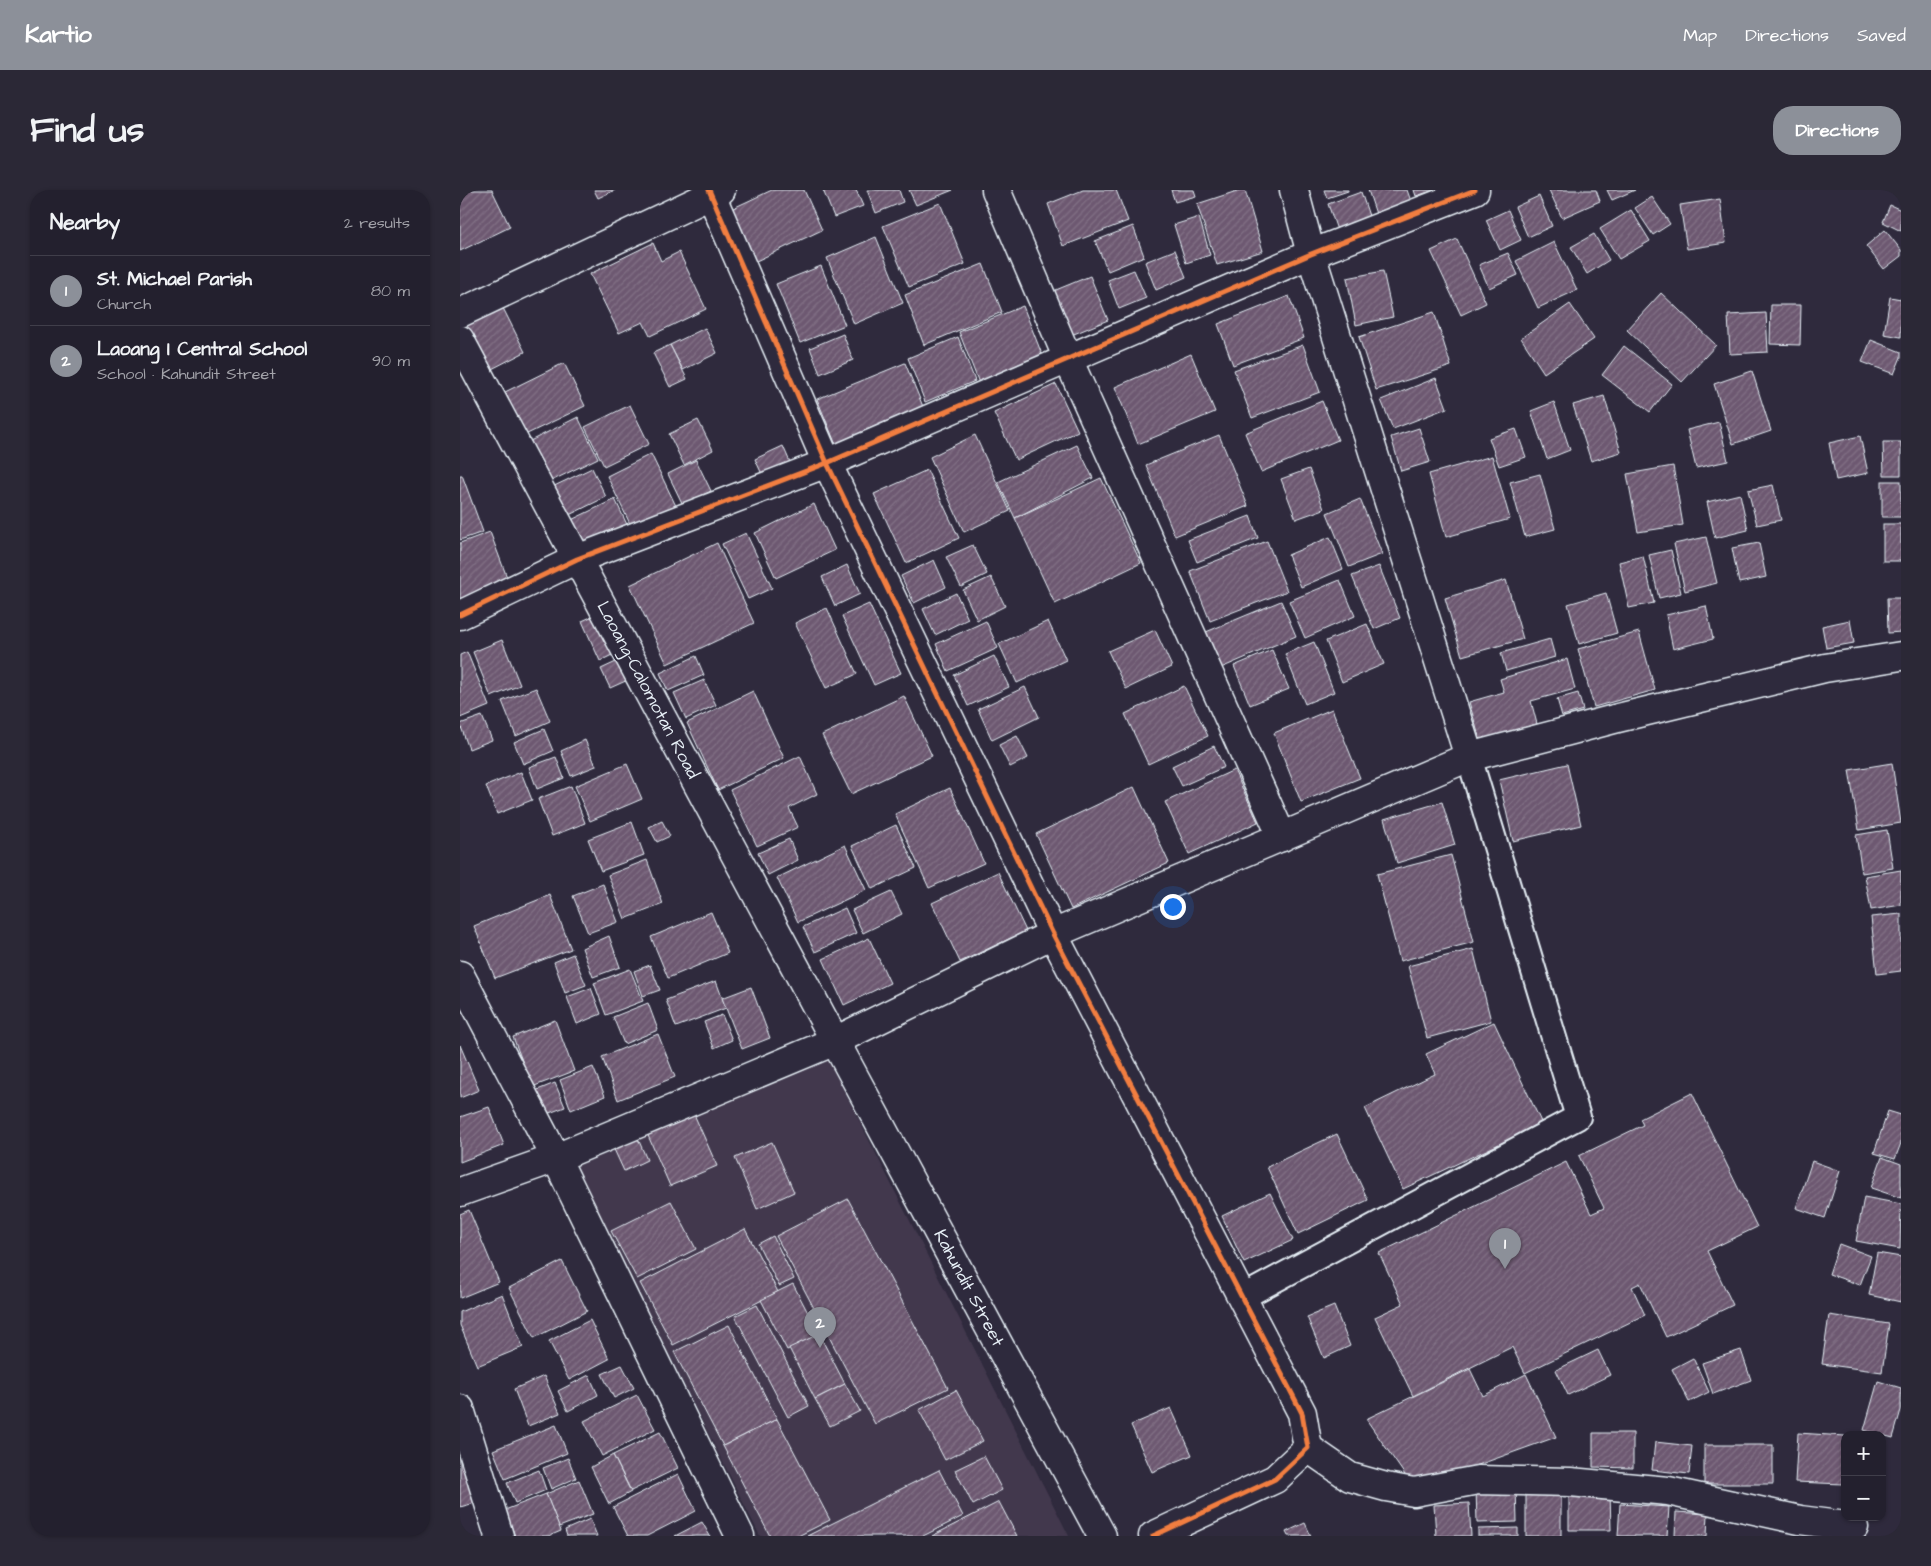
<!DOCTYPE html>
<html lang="en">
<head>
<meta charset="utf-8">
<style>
  :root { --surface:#23202e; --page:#2b2836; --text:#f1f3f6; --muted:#a3a3aa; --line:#403e4a; --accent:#8c9099 }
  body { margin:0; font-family:"Architects Daughter",sans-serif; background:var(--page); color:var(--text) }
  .controls { position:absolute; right:15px; bottom:15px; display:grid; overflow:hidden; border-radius:10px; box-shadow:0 1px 4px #0004 }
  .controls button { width:45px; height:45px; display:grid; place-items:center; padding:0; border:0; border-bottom:1px solid var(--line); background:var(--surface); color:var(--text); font:25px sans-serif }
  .you { position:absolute; left:712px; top:716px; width:18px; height:18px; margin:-12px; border:4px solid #fff; border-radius:50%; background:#1a73e8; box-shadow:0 0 0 8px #1a73e833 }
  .badge { display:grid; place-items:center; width:32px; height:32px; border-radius:50%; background:var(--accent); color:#fff; font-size:16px; font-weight:700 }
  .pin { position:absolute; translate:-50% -41px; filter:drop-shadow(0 1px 2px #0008) }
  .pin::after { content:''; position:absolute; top:26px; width:18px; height:15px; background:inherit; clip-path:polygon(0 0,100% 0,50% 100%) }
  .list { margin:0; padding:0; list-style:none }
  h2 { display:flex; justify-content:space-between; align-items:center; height:65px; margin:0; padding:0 20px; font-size:21px }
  h2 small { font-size:16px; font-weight:400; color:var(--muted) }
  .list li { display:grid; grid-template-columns:32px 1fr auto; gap:15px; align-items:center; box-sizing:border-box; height:70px; padding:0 20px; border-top:1px solid var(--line) }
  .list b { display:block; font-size:19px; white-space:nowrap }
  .list p { margin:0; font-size:16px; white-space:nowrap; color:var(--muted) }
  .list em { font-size:16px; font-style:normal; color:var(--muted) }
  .map { position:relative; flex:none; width:1441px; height:1346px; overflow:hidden; border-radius:20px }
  header { display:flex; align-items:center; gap:30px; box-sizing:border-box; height:70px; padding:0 25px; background:var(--accent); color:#fff }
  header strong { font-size:24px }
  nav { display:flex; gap:28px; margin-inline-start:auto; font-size:18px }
  .intro { display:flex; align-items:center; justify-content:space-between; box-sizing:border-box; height:120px; padding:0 30px }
  h1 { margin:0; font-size:35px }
  .button { padding:12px 22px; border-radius:20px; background:var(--accent); color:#fff; font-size:18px; font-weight:700 }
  main { display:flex; gap:30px; padding:0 30px }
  aside { flex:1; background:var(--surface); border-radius:20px; box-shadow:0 1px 4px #0004 }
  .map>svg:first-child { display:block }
  .built { fill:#42384d }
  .building { fill:url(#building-hatch); stroke:#e8f1f8 }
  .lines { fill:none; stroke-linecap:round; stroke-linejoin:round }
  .lane-casing { stroke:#e8f1f8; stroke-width:28 }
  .street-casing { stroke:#e8f1f8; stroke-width:31 }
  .secondary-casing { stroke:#e8f1f8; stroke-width:31 }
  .lane { stroke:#2f2a3d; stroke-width:24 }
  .street { stroke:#2f2a3d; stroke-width:28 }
  .secondary { stroke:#2f2a3d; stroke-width:28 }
  .cycleway-casing { stroke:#2f2a3d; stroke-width:8 }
  .cycleway { stroke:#f27e40; stroke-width:5 }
  .labels { text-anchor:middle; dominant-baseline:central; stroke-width:4; stroke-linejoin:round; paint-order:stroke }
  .street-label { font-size:18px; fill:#e8f1f8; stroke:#2f2a3d }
</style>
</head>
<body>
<header>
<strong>Kartio</strong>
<nav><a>Map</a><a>Directions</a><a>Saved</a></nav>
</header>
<div class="intro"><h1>Find us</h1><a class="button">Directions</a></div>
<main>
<aside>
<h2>Nearby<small>2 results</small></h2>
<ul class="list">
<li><span class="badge">1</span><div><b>St. Michael Parish</b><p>Church</p></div><em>80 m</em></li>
<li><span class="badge">2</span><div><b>Laoang I Central School</b><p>School · Kahundit Street</p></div><em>90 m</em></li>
</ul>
</aside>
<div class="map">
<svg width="1441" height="1346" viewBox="0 0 1441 1346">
  <defs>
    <pattern id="building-hatch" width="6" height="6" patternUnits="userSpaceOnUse" patternTransform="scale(1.25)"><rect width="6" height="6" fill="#6d5971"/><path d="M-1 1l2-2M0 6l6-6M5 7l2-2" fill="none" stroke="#827186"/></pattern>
  </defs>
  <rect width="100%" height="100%" fill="#2f2a3d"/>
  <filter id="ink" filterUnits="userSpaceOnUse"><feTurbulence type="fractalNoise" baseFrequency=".02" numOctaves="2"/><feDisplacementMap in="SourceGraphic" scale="10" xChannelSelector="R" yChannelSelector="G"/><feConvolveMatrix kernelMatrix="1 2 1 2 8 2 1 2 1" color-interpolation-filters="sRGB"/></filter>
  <g filter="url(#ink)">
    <path class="built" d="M364 861 609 1346H300L111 970Z"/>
    <g class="building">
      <path d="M0 0H32L50 37 0 61Z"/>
      <path d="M134 0H155L138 8Z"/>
      <path d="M312 0H344L362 40 294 72 269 20Z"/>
      <path d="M363 0H396L403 16 374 27Z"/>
      <path d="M407 0H439L443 12 416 23Z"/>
      <path d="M449 0H493L456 15Z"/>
      <path d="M623 0H656L668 31 603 56 588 14Z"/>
      <path d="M711 0H734L736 6 715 12Z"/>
      <path d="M780 0H785L803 61 757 75 737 14Z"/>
      <path d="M864 0H888V1L867 8Z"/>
      <path d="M908 0H947L952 14 917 27Z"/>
      <path d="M954 0H975L956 6Z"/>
      <path d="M1089 0H1136L1140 11 1102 28Z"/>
      <path d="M1147 0H1175L1152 10Z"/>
      <path d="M901 2 911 32 878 43 868 14Z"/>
      <path d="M1079 6 1092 36 1068 47 1055 17Z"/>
      <path d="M1192 7 1210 34 1193 45 1175 18Z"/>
      <path d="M1260 9 1266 53 1227 59 1220 15Z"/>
      <path d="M480 13 505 74 449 97 423 36Z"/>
      <path d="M1430 15 1441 20V41L1423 32Z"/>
      <path d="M1048 20 1061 50 1040 60 1026 30Z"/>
      <path d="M1171 20 1190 51 1159 69 1140 39Z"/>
      <path d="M739 27 750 65 726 73 714 35Z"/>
      <path d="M673 36 684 66 648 81 635 51Z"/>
      <path d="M1425 40 1441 60V66L1424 79 1406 56Z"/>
      <path d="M1134 44 1149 70 1127 84 1111 57Z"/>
      <path d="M416 47 443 113 394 134 367 68Z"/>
      <path d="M997 49 1026 113 1001 125 971 61Z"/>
      <path d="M1094 52 1117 100 1078 118 1056 71Z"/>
      <path d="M193 53 201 71 219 62 246 119 190 146 183 132 159 143 130 84Z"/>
      <path d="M715 60 726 87 696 100 685 72Z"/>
      <path d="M1048 63 1058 85 1029 98 1019 75Z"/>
      <path d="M523 74 542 122 464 155 445 105Z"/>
      <path d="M361 76 385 135 340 153 316 94Z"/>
      <path d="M674 80 686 108 659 119 648 90Z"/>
      <path d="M923 81 933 127 896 135 887 88Z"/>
      <path d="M630 86 648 130 609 146 591 102Z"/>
      <path d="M1201 103 1256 155 1222 192 1167 140Z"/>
      <path d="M829 106 844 148 773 175 758 134Z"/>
      <path d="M1430 107 1441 109V147L1424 144Z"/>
      <path d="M1110 114 1134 149 1084 183 1061 148Z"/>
      <path d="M1311 115H1341L1340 155 1310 154Z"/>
      <path d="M563 116 583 167 519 193 499 142Z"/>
      <path d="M43 118 65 162 22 184 0 139Z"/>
      <path d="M974 122 991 176 916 200 899 147Z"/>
      <path d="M1306 123 1308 162 1270 164 1268 125Z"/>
      <path d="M245 138 257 163 223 180 210 155Z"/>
      <path d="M383 144 393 170 360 184 350 158Z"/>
      <path d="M498 147 515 191 465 212 448 168Z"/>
      <path d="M1411 150 1441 162V167L1434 184 1402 172Z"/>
      <path d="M210 155 227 189 210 197 193 163Z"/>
      <path d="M843 155 860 202 792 228 774 180Z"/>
      <path d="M1164 156 1212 194 1190 222 1142 185Z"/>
      <path d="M731 164 755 222 678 254 655 197Z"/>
      <path d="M104 173 125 216 65 245 45 202Z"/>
      <path d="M445 173 464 219 376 255 357 209Z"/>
      <path d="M1292 181 1311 241 1273 254 1254 194Z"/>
      <path d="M976 188 987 218 933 239 921 210Z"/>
      <path d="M596 194 618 241 556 270 534 223Z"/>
      <path d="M1144 206 1161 262 1131 271 1113 215Z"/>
      <path d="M862 211 878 250 801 282 785 243Z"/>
      <path d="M1094 212 1110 260 1087 269 1071 221Z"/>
      <path d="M170 215 189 254 144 276 125 237Z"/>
      <path d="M118 227 138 268 83 295 64 254Z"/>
      <path d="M238 230 253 260 224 275 209 244Z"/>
      <path d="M1259 232 1268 271 1236 278 1227 240Z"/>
      <path d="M959 238 970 272 941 281 931 247Z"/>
      <path d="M1056 239 1066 267 1039 276 1029 248Z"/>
      <path d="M515 245 550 321 504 342 470 267Z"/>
      <path d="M759 245 788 316 715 346 686 275Z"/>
      <path d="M1400 246 1408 283 1376 290 1369 253Z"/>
      <path d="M1423 252H1441V285H1424Z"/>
      <path d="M617 255 633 288 555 328 538 292Z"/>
      <path d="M323 256 333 279 306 293 295 269Z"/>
      <path d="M191 264 216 316 172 338 147 286Z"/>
      <path d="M1032 266 1050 329 986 347 969 284Z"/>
      <path d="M236 270 251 301 223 315 208 284Z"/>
      <path d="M1213 276 1223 335 1178 342 1167 284Z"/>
      <path d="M132 278 146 307 103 328 88 299Z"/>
      <path d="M849 279 864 319 836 329 821 289Z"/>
      <path d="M467 280 499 348 446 373 414 304Z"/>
      <path d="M1080 284 1095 339 1065 347 1050 292Z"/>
      <path d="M0 285H2L23 342 0 350Z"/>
      <path d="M641 288 681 373 595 414 555 328Z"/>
      <rect x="1422" y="291" width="19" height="36"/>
      <path d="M1313 295 1321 330 1297 335 1288 300Z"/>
      <path d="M1280 304 1288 340 1255 348 1247 312Z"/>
      <path d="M155 309 170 341 121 365 105 333Z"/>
      <path d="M900 309 922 364 889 377 867 323Z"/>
      <path d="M354 314 375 360 316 388 295 343Z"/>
      <path d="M790 326 798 348 737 372 728 350Z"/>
      <rect x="1423" y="334" width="18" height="37"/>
      <path d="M30 342 51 398 0 416V353Z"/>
      <path d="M286 343 312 398 288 409 262 354Z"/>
      <path d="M870 347 883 379 841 397 828 365Z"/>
      <path d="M1246 347 1257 393 1225 401 1214 354Z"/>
      <path d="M807 351 827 401 750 431 730 381Z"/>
      <path d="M257 353 294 433 207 474 170 395Z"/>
      <path d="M1299 353 1306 387 1279 393 1272 358Z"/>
      <path d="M513 355 527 384 501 397 486 367Z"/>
      <path d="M1211 360 1221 403 1199 408 1189 365Z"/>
      <path d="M1183 366 1194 413 1169 418 1159 372Z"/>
      <path d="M474 370 486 397 454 413 441 386Z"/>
      <path d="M387 375 400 404 375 416 362 387Z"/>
      <path d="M919 376 940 428 914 439 892 386Z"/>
      <path d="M531 387 545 416 517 430 503 400Z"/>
      <path d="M880 390 895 426 845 448 829 411Z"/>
      <path d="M1046 390 1063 449 1002 466 985 408Z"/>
      <path d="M496 403 508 429 475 445 463 419Z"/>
      <path d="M1146 403 1157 443 1119 454 1108 414Z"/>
      <path d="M1427 408H1441V442L1428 443Z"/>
      <path d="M821 411 836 446 761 478 746 442Z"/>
      <path d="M409 414 441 483 414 495 382 426Z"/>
      <path d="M1246 416 1253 449 1213 459 1206 425Z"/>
      <path d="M367 418 397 484 366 498 335 433Z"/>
      <path d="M142 422 160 461 140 471 122 431Z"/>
      <path d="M1390 430 1394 453 1366 458 1362 436Z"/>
      <path d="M526 431 538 458 488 481 476 454Z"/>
      <path d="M588 431 606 470 557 493 539 454Z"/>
      <path d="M907 434 924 474 882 492 866 451Z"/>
      <path d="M695 440 712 477 666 499 648 461Z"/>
      <path d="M1179 442 1195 500 1134 517 1118 459Z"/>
      <path d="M1090 449 1095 467 1046 481 1041 463Z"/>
      <path d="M42 450 60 495 31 507 13 462Z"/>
      <path d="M854 452 874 502 845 514 825 464Z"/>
      <path d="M812 460 829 499 790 515 774 476Z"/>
      <path d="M7 462 29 516 0 528V465Z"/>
      <path d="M169 466 179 485 150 498 141 479Z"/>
      <path d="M236 466 244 485 208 501 200 483Z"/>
      <path d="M534 466 549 497 508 516 494 485Z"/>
      <path d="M1107 469 1115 499 1071 511 1077 534 1020 550 1009 512 1044 502 1040 489Z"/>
      <path d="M244 490 256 515 226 529 214 503Z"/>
      <path d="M724 496 748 546 688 574 665 524Z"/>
      <path d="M565 497 579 527 532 550 518 519Z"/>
      <path d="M76 498 90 531 56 546 42 511Z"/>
      <path d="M293 501 324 568 258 600 227 533Z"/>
      <path d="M1118 503 1123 520 1102 526 1097 509Z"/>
      <path d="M444 506 472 566 391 604 362 545Z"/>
      <path d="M872 519 900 588 841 612 814 543Z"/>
      <path d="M22 526 32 550 9 559 0 534Z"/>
      <path d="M84 539 93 561 63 574 54 552Z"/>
      <path d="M557 546 568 568 550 577 539 555Z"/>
      <path d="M125 550 136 576 111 586 101 561Z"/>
      <path d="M754 556 764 577 722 596 712 576Z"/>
      <path d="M340 566 357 604 329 618 338 637 297 656 270 600Z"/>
      <path d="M96 567 104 588 77 599 69 577Z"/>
      <path d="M1432 573 1441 633 1399 640 1389 580Z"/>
      <path d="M167 574 182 609 130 631 115 596Z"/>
      <path d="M1107 574 1121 635 1053 651 1039 590Z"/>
      <path d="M774 580 798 632 729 664 705 612Z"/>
      <path d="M61 582 72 610 37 624 26 596Z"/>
      <path d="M111 596 125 633 92 646 78 609Z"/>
      <path d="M674 597 709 673 611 719 576 644Z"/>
      <path d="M490 598 524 673 469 698 435 624Z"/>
      <path d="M982 612 995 655 937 673 924 629Z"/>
      <path d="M202 631 210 646 197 652 189 637Z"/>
      <path d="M172 632 184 665 141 681 128 649Z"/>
      <path d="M436 635 456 678 412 699 392 656Z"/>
      <path d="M1427 640 1433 678 1402 683 1396 645Z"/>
      <path d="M329 649 338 670 308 685 298 663Z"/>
      <path d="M385 655 406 700 338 732 317 688Z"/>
      <path d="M991 665 1014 752 940 771 917 684Z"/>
      <path d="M187 670 203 714 165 729 148 685Z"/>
      <path d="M1441 680V715L1411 720 1405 686Z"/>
      <path d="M538 682 566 741 500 772 472 713Z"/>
      <path d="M143 694 158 732 128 743 113 706Z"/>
      <path d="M431 702 442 724 403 743 392 720Z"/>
      <path d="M90 705 111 759 35 788 14 736Z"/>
      <path d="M385 718 396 743 355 762 343 737Z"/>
      <path d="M251 722 268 763 208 788 191 747Z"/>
      <path d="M1441 724V781L1417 784 1411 727Z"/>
      <path d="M149 746 160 777 133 787 122 758Z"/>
      <path d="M409 748 430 793 384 815 363 769Z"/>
      <path d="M1013 759 1031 831 967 848 948 776Z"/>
      <path d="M113 764 126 795 105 803 94 772Z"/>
      <path d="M190 775 200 800 183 806 174 781Z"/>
      <path d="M170 779 183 811 146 825 134 793Z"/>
      <path d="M256 791 266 818 216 837 206 810Z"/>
      <path d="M291 797 310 848 282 859 262 808Z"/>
      <path d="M131 798 141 824 117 834 107 807Z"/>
      <path d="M188 813 198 840 164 854 153 827Z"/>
      <path d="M262 825 272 850 254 858 244 832Z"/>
      <path d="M95 830 114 881 72 897 53 847Z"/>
      <path d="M1034 832 1082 934 943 999 905 918 975 884 966 864Z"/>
      <path d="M198 844 215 887 158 910 142 867Z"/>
      <path d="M0 855 19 900 0 908Z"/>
      <path d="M133 877 145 906 111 920 100 890Z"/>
      <path d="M95 893 105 917 79 927 70 903Z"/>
      <path d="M1232 903 1297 1037 1247 1061 1273 1115 1206 1147 1180 1093 1172 1097 1185 1125 1065 1183 1052 1157 953 1206 915 1127 943 1114 919 1063 1106 972 1131 1024 1144 1018 1119 966 1183 935 1180 929Z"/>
      <path d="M29 917 44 955 0 972V927Z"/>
      <path d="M1428 921 1441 925V953L1435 969 1414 963Z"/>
      <path d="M233 922 257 976 210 996 186 941Z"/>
      <path d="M176 944 187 970 164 981 152 955Z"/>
      <path d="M877 944 908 1010 838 1044 807 977Z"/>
      <path d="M312 952 334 1002 297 1019 275 968Z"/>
      <path d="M1422 967 1441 974V1008L1411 998Z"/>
      <path d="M1352 971 1380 981 1365 1028 1336 1018Z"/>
      <path d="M810 1003 833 1050 784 1073 762 1026Z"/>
      <path d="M1404 1007 1441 1014 1440 1059 1396 1051Z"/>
      <path d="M388 1009 488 1198 415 1234 316 1046Z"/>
      <path d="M211 1011 236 1059 177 1089 151 1041Z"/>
      <path d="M9 1020 39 1092 0 1108V1024Z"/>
      <path d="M285 1039 318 1102 213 1155 180 1093Z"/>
      <path d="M313 1046 334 1089 319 1096 298 1054Z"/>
      <path d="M1379 1054 1411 1066 1400 1095 1369 1084Z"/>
      <path d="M1417 1063 1441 1067V1112L1409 1105Z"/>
      <path d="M102 1071 127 1121 74 1148 49 1098Z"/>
      <path d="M333 1094 359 1144 327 1160 301 1110Z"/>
      <path d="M42 1104 63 1157 17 1176 0 1135V1122Z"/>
      <path d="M297 1115 349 1216 328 1227 275 1126Z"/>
      <path d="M874 1116 890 1156 864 1168 847 1127Z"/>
      <path d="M1369 1125 1429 1134 1422 1182 1362 1174Z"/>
      <path d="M130 1130 149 1169 109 1190 89 1151Z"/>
      <path d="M269 1135 317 1229 263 1256 214 1162Z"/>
      <path d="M359 1144 385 1194 355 1209 329 1158Z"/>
      <path d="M1138 1160 1150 1185 1108 1205 1096 1180Z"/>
      <path d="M1281 1160 1291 1190 1253 1204 1242 1173Z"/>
      <path d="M1233 1168 1249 1202 1229 1212 1212 1179Z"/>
      <path d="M162 1175 174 1198 154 1208 142 1184Z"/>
      <path d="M1010 1179 1023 1206 1066 1184 1096 1247 954 1298 906 1229Z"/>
      <path d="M129 1185 138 1205 108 1221 98 1201Z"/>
      <path d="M84 1186 100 1223 68 1236 54 1199Z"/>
      <path d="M1418 1191 1441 1198V1220L1433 1248 1404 1240Z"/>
      <path d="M385 1194 400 1221 370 1236 355 1209Z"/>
      <path d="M496 1200 523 1251 485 1270 459 1220Z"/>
      <path d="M177 1205 195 1239 142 1266 124 1231Z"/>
      <path d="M711 1218 732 1265 692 1282 671 1235Z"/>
      <path d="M317 1229 370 1330 338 1346H310L263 1256Z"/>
      <path d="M96 1235 107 1263 45 1289 33 1260Z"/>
      <path d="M200 1242 218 1278 171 1301 153 1265Z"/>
      <path d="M1133 1243H1173V1278L1133 1277Z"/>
      <path d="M1338 1243 1385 1246 1383 1294 1335 1292Z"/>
      <path d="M1195 1252 1232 1256 1229 1284 1192 1280Z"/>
      <rect x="1244" y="1255" width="69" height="39"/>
      <path d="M0 1261 15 1313 0 1317Z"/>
      <path d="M153 1265 171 1302 149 1314 131 1277Z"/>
      <path d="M524 1266 542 1300 513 1315 495 1280Z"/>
      <path d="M108 1268 116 1288 91 1299 83 1278Z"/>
      <path d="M79 1280 86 1300 55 1313 47 1293Z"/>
      <path d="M479 1280 503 1326 463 1346H347Z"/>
      <path d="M218 1284 236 1321 187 1346H168L153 1317Z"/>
      <path d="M119 1290 133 1324 99 1337 86 1304Z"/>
      <path d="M1056 1297 1057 1332 1017 1333 1016 1298Z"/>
      <rect x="1066" y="1298" width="35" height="48"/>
      <path d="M1109 1302 1150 1303 1151 1340H1109Z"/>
      <path d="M86 1304 101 1341 89 1346H55L45 1320Z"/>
      <path d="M539 1312 557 1346H472Z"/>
      <path d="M1009 1313 1011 1346H976L974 1315Z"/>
      <path d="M1160 1314 1209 1317 1207 1346H1158Z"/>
      <path d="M1216 1322 1248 1324 1247 1346H1215Z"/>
      <path d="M130 1329 137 1346H107L105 1340Z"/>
      <path d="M242 1332 250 1346H215Z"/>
      <path d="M845 1333 851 1346H828L826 1342Z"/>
      <path d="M1058 1338V1346H1018V1339Z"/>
    </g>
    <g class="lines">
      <g class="lane-casing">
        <path id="lane" d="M781 1108 1118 927 1009 567"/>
      </g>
      <g class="street-casing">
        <g id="street">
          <path d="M249 0 367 273 593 744"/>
          <path d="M536 0 608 169 822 647"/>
          <path d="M0 123 261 0"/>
          <path d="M0 425 117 369 367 273 851 64 1015 0"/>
          <path d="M0 785 96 968 280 1346"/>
          <path d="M0 1002 96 968 375 851 642 1346"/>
          <path d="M0 1219 39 1346"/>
          <path d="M848 1258 890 1287 926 1297 954 1302 1018 1290 1110 1292 1208 1301 1340 1330 1394 1337"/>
        </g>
      </g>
      <g class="secondary-casing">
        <g id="secondary">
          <path d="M834 0 851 64 1009 567"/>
          <path d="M0 150 375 851 593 744 1009 567 1158 528 1365 478 1441 466"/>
          <path d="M593 744 842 1223 848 1258 815 1289 693 1346"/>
        </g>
      </g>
      <use href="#lane" class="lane"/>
      <use href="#street" class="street"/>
      <use href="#secondary" class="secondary"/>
      <g class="cycleway-casing">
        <g id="cycleway">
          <path d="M249 0 367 273 593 744 842 1223 848 1258 815 1289 693 1346"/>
          <path d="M0 425 117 369 367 273 851 64 1015 0"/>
        </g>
      </g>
      <use href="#cycleway" class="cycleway"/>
    </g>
  </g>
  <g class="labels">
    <g class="street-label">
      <text transform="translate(188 500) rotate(62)">Laoang-Calomotan Road</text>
      <text transform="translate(509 1098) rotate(62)">Kahundit Street</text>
    </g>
  </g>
</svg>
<div class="controls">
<button>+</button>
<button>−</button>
</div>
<div class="you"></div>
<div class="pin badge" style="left:1045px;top:1079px">1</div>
<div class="pin badge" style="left:360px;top:1158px">2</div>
</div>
</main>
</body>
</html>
